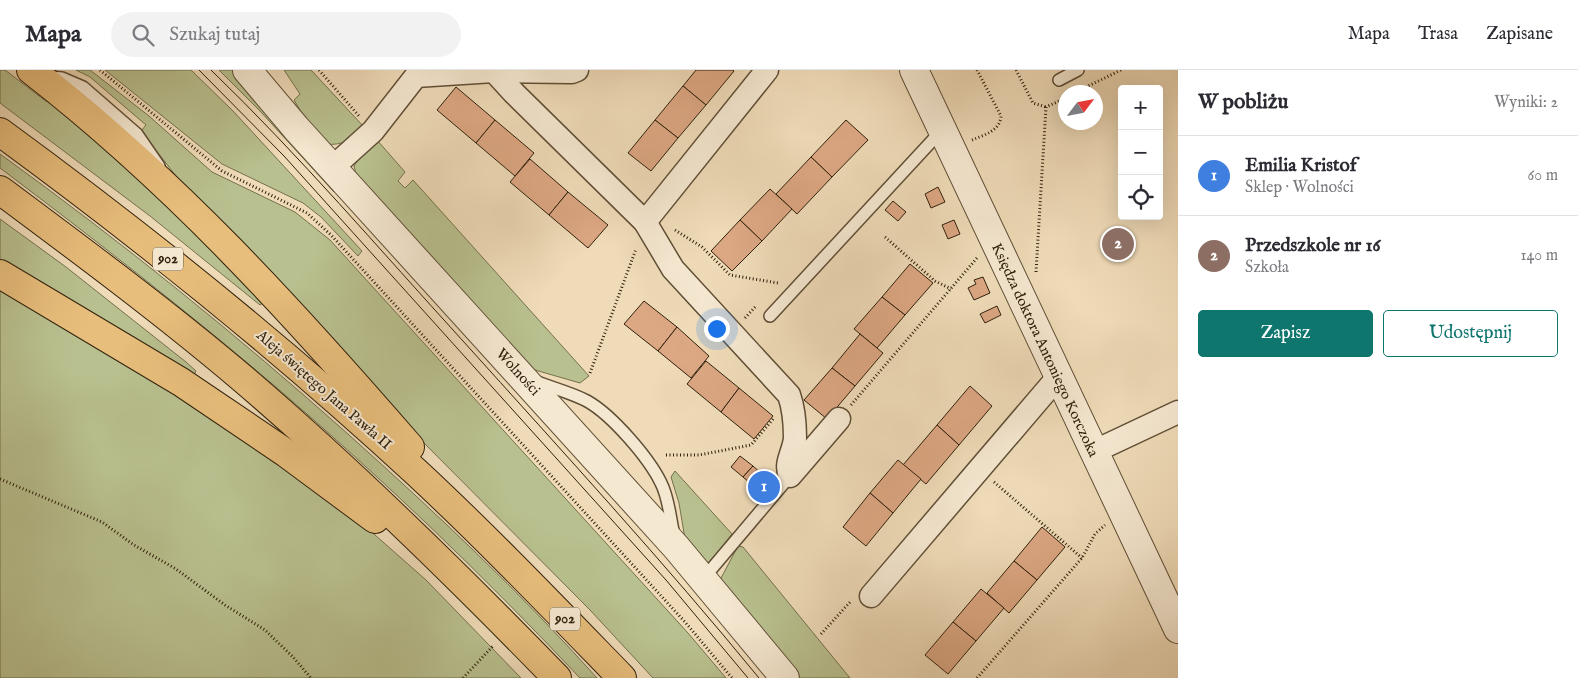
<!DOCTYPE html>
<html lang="pl">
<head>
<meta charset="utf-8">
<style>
  :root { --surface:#fff; --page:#f2f2f3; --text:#2b2b33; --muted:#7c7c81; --line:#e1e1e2; --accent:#0f766e }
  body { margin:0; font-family:"IM FELL English",serif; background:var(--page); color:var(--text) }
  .controls { position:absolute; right:15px; top:15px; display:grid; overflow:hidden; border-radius:5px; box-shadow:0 5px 20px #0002 }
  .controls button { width:45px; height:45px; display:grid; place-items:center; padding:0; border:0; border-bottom:1px solid var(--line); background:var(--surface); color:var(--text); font:25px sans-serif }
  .compass { position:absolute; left:1058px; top:15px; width:45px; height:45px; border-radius:50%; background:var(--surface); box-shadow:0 5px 20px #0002; rotate:58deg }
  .you { position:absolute; left:716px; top:258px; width:18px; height:18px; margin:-12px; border:4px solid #fff; border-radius:50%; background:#1a73e8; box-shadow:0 0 0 8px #1a73e833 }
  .badge { display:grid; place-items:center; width:32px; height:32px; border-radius:50%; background:var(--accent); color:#fff; font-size:16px; font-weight:700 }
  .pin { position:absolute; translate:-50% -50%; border:2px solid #fff; box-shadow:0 1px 5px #0006 }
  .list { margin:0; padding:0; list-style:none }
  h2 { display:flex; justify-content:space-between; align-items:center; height:65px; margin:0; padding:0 20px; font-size:21px }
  h2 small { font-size:16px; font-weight:400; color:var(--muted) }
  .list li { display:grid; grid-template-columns:32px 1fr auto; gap:15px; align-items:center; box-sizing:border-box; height:80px; padding:0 20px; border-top:1px solid var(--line) }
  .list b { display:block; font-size:19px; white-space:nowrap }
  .list p { margin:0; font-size:16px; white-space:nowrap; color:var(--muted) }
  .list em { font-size:16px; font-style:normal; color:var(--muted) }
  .actions { display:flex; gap:10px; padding:15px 20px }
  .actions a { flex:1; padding:11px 0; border:1px solid var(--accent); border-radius:5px; text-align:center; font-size:18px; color:var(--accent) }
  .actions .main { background:var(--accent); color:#fff }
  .icon { flex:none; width:28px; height:28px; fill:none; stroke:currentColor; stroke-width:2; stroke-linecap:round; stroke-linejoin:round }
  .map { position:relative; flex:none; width:1178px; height:608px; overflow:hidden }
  header { display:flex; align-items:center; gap:30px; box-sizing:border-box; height:70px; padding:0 25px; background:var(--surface); border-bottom:1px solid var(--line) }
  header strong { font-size:24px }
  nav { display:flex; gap:28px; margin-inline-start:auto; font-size:18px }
  .search { width:350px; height:45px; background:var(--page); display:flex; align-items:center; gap:12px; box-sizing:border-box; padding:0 18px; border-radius:28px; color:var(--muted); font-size:19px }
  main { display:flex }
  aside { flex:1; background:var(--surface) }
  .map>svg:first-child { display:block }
  .green { fill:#b9c08f; stroke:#74704d }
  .building { fill:#dca783; stroke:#30200b }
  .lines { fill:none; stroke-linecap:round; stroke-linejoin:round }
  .service-casing { stroke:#604f36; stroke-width:14 }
  .minor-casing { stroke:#604f36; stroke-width:25 }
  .tertiary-casing { stroke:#604f36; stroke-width:30 }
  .primary-casing { stroke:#30200b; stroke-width:30 }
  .path { stroke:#30200b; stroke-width:3; stroke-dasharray:1 2.5; stroke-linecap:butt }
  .service { stroke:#f5e8d1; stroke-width:11 }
  .minor { stroke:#f5e8d1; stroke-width:22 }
  .tertiary { stroke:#f5e8d1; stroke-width:28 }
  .primary { stroke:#e8be7c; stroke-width:28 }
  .tram { stroke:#30200b; stroke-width:1 }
  .labels { text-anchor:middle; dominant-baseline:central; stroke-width:4; stroke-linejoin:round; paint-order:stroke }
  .shield { fill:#f5e8d1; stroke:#6b5c46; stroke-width:1 }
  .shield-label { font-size:14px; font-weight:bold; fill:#30200b }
  .street-label { font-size:15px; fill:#30200b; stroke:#f5e8d1 }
</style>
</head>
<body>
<header>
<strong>Mapa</strong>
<div class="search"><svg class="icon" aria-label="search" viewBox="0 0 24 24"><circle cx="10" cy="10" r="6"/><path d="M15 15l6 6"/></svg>Szukaj tutaj</div>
<nav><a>Mapa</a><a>Trasa</a><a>Zapisane</a></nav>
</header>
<main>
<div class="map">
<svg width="1178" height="608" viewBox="0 0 1178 608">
  <rect width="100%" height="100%" fill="#efdbb8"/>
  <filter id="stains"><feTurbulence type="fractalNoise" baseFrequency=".004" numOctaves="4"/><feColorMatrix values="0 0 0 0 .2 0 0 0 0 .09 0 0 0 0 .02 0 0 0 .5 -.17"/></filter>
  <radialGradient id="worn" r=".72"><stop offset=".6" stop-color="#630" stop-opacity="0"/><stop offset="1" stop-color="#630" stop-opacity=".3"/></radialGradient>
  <g class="green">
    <path d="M0 0H5L47 32 50 29 94 62 264 232 260 235 150 146 0 33Z"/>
    <path d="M76 0H90L149 46 212 102 295 142 330 170 688 563 726 608H653L590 540 426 375 204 142 141 61 146 55 90 7Z"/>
    <path d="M105 0H191L233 41 362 181 358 186 321 147 303 133 222 94Z"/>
    <path d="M219 0H234L334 122 260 41Z"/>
    <path d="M284 0H311L364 57C352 69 343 76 326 74L309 55 294 30 300 24Z"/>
    <path d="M377 70 405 102 398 111 405 118 413 110 589 306 580 313 528 298 357 109 354 96 359 88Z"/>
    <path d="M0 84C122 172 237 265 349 365 435 442 520 522 597 608H580C484 506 383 409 277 318 187 241 94 169 0 98Z"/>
    <path d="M0 149 66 197 186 292 196 301 194 305 0 192Z"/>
    <path d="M0 213 244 361 332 427 426 510 521 608H0Z"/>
    <path d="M675 401 732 464 708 494 685 469 679 433 671 407Z"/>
    <path d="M738 476 743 477 850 608H800L720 510Z"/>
  </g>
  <g class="building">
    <path d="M696 0H733L734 1 706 35 683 16Z"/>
    <path d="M683 16 706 35 678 68 655 50Z"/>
    <path d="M456 17 495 50 476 73 437 40Z"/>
    <path d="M495 50 534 83 515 106 476 73Z"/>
    <path d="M655 50 678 68 651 101 628 83Z"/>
    <path d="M846 50 868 70 832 107 811 87Z"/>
    <path d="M811 87 832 107 797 144 776 124Z"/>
    <path d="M530 89 568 122 549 145 510 112Z"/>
    <path d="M938 117 945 132 931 138 925 124Z"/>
    <path d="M770 119 792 139 762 171 740 150Z"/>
    <path d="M568 122 608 155 588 178 549 145Z"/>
    <path d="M893 131 906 142 898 151 885 140Z"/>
    <path d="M740 150 762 171 732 201 711 181Z"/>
    <path d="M954 150 960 164 948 169 942 155Z"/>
    <path d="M910 194 933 213 905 245 882 227Z"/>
    <path d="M983 207 990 223 974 230 968 218 976 214 974 210Z"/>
    <path d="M882 227 905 245 877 278 854 259Z"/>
    <path d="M644 231 677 257 658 281 624 254Z"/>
    <path d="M997 236 1001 245 985 253 980 244Z"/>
    <path d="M677 257 709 286 691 308 658 281Z"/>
    <path d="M860 264 883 283 855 316 832 298Z"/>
    <path d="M706 291 739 318 721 342 687 314Z"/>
    <path d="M832 298 855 316 827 349 804 330Z"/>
    <path d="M970 316 992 336 959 375 937 355Z"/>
    <path d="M739 318 773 346 754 369 721 342Z"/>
    <path d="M937 355 959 375 926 414 903 395Z"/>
    <path d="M740 386 753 396 743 407 731 397Z"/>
    <path d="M898 390 921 409 893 443 870 423Z"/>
    <path d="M753 396 766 408 757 419 743 407Z"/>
    <path d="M766 408 775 415 765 426 757 419Z"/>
    <path d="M870 423 893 443 866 476 843 457Z"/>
    <path d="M1042 457 1065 477 1037 510 1014 491Z"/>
    <path d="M1014 491 1037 510 1009 543 987 523Z"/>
    <path d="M981 519 1004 538 976 571 953 552Z"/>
    <path d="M953 552 976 571 948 604 925 585Z"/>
  </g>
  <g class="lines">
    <g class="service-casing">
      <g id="service">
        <path d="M51 7 62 8 83 17 137 64 159 96"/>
        <path d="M1059 10 1078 0"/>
        <path d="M770 246 942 60"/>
        <path d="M537 312C553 318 572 323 587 331 612 345 649 388 661 413 669 428 670 449 674 465"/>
        <path d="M703 509 790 406"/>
      </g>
    </g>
    <g class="minor-casing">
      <g id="minor">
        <path d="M493 0 514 23 645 152 673 199 789 325C794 339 795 354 795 368 794 382 784 393 790 406L839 349"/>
        <path d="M332 98 373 61 416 6 494 1 572 2 577 0"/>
        <path d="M645 152 767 0"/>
        <path d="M1093 382 1178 342"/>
        <path d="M871 526 1058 307"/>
      </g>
    </g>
    <g class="tertiary-casing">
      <g id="tertiary">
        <path d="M247 0 296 58 676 477 785 608"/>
        <path d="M914 0 1178 559"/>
      </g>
    </g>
    <g class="primary-casing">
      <g id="primary">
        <path d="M31 0C174 111 292 241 410 377"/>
        <path d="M0 62C145 168 284 280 416 402 487 468 554 538 622 608"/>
        <path d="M0 120C82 181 164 242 242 308 352 402 456 504 557 608"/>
        <path d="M0 204 181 312 286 383 375 449"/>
      </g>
    </g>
    <g class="path">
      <path d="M100 0 222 101 307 143 331 165 685 552 732 608"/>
      <path d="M319 0 359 46"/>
      <path d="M1016 0 1033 33 1046 37"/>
      <path d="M1076 22 1121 0"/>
      <path d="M972 70C984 65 1000 61 1001 46L977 0"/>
      <path d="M675 160 702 177 730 205 778 213"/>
      <path d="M885 167 935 211 951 219"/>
      <path d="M1036 202 1046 37 1066 28"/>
      <path d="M745 248 756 236"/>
      <path d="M590 303 636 179"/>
      <path d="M851 335 977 188"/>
      <path d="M666 385H699L751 375 774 348"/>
      <path d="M0 409 102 452 134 475 176 499 225 535 265 560 293 587 311 608"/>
      <path d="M994 412 1082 488"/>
      <path d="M821 564 851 531"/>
      <path d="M463 608 493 576"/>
      <path d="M977 608 1082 488 1095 464 1105 455"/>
    </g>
    <use href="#service" class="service"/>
    <use href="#minor" class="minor"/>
    <use href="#tertiary" class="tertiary"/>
    <use href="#primary" class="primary"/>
    <g class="tram">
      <path d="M199 0 284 86 666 510 748 608"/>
      <path d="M211 0C300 86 380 180 463 271 563 382 664 492 759 608"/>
    </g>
  </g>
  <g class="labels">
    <g class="shield">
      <rect x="153" y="177.5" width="30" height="23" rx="4"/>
      <rect x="550" y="537.5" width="30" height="23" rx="4"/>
    </g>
    <g class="shield-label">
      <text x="168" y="189">902</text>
      <text x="565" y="549">902</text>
    </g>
    <g class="street-label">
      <text transform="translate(1045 280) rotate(65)">Księdza doktora Antoniego Korczoka</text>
      <text transform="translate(518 302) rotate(48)">Wolności</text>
      <text transform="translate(324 320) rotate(41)">Aleja świętego Jana Pawła II</text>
    </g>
  </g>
  <rect width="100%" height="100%" filter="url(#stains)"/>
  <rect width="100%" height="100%" fill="url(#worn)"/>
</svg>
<div class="controls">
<button>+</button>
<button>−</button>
<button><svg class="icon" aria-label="locate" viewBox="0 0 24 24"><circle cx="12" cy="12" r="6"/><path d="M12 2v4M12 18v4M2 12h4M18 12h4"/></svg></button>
</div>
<svg class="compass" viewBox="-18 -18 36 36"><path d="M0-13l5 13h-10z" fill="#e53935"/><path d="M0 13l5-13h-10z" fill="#7c7c81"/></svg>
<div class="you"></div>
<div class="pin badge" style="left:764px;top:417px;background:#3f7fe0">1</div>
<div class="pin badge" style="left:1118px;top:174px;background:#8d6e63">2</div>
</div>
<aside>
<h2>W pobliżu<small>Wyniki: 2</small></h2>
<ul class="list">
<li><span class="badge" style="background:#3f7fe0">1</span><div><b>Emilia Kristof</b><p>Sklep · Wolności</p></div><em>60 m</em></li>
<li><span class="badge" style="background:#8d6e63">2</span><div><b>Przedszkole nr 16</b><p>Szkoła</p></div><em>140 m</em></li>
</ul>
<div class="actions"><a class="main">Zapisz</a><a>Udostępnij</a></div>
</aside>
</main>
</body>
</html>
